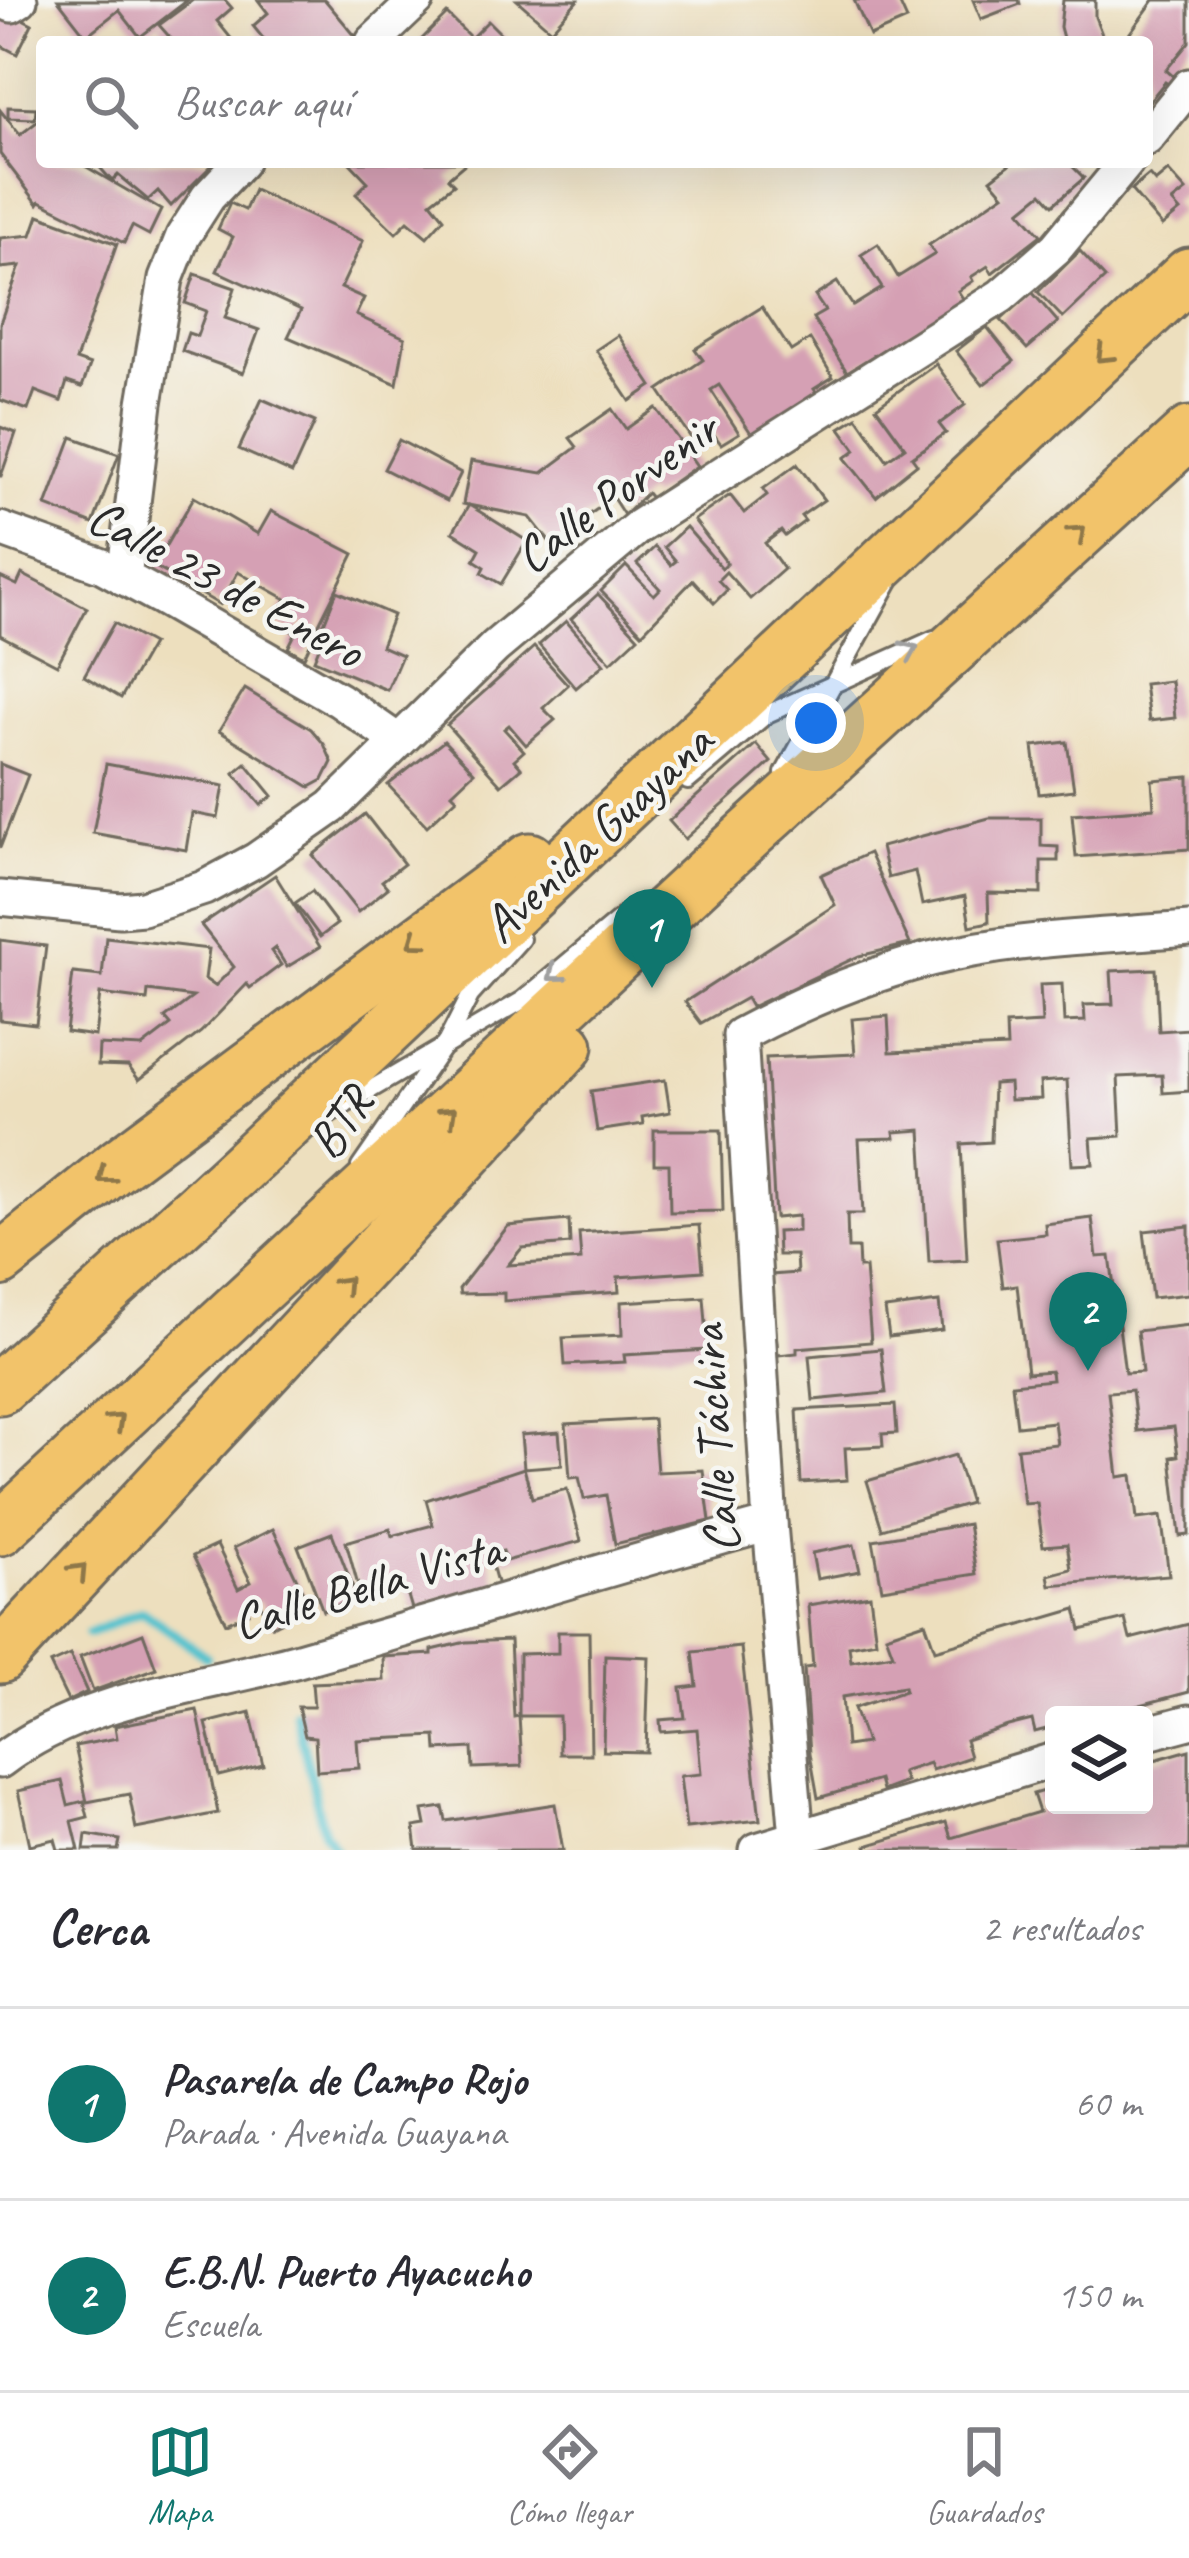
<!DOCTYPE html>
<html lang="es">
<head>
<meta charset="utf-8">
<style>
  :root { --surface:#fff; --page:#f2f2f3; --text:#2b2b33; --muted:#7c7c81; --line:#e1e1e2; --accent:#0f766e }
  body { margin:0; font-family:Caveat,sans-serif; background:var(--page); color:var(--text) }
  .controls { position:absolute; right:36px; bottom:36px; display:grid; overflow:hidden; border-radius:12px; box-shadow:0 12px 48px #0002 }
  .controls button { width:108px; height:108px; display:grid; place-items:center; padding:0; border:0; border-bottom:3px solid var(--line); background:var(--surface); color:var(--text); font:60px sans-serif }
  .you { position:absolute; left:816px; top:723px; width:42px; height:42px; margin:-30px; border:9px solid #fff; border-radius:50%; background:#1a73e8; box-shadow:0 0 0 18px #1a73e833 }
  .badge { display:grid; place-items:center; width:78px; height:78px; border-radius:50%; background:var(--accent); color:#fff; font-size:39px; font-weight:700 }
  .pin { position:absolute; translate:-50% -99px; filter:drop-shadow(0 3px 6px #0008) }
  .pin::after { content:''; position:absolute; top:63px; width:42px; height:36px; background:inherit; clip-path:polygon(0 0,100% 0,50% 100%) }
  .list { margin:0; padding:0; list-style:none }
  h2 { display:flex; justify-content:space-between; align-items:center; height:156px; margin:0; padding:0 48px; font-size:51px }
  h2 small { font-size:39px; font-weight:400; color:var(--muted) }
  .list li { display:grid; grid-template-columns:78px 1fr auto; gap:36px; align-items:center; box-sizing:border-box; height:192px; padding:0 48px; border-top:3px solid var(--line) }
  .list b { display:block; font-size:45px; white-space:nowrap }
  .list p { margin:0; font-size:39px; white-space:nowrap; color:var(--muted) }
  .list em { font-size:39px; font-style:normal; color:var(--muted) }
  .icon { flex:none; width:66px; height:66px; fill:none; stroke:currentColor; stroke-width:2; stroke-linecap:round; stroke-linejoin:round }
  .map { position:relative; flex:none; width:1189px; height:1850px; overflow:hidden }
  .search { position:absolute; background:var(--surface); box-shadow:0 12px 48px #0002; left:36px; right:36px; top:36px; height:132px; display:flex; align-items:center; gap:30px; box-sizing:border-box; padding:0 42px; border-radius:12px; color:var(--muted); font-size:45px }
  .sheet { height:540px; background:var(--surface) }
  nav { display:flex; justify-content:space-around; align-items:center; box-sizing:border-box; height:168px; border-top:3px solid var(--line); background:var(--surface); font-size:33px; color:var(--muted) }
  nav a { display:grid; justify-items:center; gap:6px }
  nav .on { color:var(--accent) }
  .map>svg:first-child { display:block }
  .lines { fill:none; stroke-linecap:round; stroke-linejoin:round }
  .stream { stroke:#56c3ce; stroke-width:9 }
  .building { fill:#d5a0b4; fill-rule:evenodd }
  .service-casing { stroke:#6f6a5e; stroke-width:22 }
  .minor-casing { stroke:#6f6a5e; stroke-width:39 }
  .primary-casing { stroke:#6f6a5e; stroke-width:57 }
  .service { stroke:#fff; stroke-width:16 }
  .minor { stroke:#fff; stroke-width:33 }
  .primary { stroke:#f2c36a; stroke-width:51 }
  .oneway { stroke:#8e774a }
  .oneway2 { stroke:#a0a0a0 }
  .labels { text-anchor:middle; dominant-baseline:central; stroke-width:9; stroke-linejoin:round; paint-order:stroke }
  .street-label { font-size:51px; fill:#2b2b2b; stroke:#f6f6f2 }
</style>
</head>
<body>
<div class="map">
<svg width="1189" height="1850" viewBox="0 0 1189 1850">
  <rect width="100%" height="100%" fill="#f6f6f2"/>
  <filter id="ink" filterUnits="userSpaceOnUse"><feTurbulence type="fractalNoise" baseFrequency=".00833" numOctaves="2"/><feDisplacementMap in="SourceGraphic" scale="24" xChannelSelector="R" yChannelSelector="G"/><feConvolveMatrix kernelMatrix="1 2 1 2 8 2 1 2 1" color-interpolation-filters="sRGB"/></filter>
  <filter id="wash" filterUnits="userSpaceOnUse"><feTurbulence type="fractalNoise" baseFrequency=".004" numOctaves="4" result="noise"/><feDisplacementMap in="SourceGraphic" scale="48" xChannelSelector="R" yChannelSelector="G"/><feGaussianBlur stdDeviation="2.7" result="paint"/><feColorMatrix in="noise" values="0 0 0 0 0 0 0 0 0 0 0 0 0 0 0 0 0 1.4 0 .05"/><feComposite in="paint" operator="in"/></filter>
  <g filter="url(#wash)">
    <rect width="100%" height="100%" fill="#eddfbe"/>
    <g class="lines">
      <g class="stream">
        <path d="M88 1634 142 1611 207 1657"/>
        <path d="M295 1712 324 1832 336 1850"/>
      </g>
    </g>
    <g id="blocks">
      <g class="building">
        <path d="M58 0H188L140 37 119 10 86 36Z"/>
        <path d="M193 0H225L232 8 217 21 234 42H174L159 25Z"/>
        <path d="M258 0H325L356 37 351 42H266L253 26 268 13Z"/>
        <path d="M517 0H578L551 30Z"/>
        <path d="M854 0H898L907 20 870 36Z"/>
        <path d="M973 0H1019L1020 4 981 19Z"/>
        <path d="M1063 0H1095V17L1105 42H1064L1060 27Z"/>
        <path d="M1154 0H1189V42L1166 70 1174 77 1168 84 1165 82 1147 104V42H1116L1127 37Z"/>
        <path d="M0 7 32 24 17 54 0 45Z"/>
        <path d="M447 14 471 38 488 21 509 42H419Z"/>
        <path d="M8 107 36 108 35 119 8 118Z"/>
        <path d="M0 110 20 135 42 118V162H78L161 210 149 235 132 226 124 243 40 201 38 204 0 154Z"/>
        <path d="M95 162H215L171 206 158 191 148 200 118 175 112 181Z"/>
        <path d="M349 162H467L448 178 454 184 431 202 444 218 427 237 408 221 396 233 356 194 368 182Z"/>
        <path d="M1006 162H1068L1084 178 1053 205 1042 193 1020 211 1041 235 992 273 988 266 971 277 973 281 958 291 964 300 847 372 813 318 825 311 815 296 837 282 853 306 882 288 861 255 878 244 898 277 935 254 929 245 1004 194 991 179 1009 165Z"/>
        <path d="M1168 171 1186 191 1172 202 1180 211 1162 226 1131 190 1149 175 1155 182Z"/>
        <path d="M254 190 363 241 341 288 364 298 356 315 405 338 397 384 288 337 301 310 217 271 233 237 218 229 230 203 245 210Z"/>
        <path d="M39 215 117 244 76 360 90 365 82 387 67 382 61 401 35 391 28 410 0 400V323L20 266 0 268V238L32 235Z"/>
        <path d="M1080 251 1105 278 1063 318 1038 292Z"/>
        <path d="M195 274 235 288 225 318 259 330 243 373 182 351 188 333 197 336 206 311 185 303Z"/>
        <path d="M1032 292 1058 322 1027 349 1001 320Z"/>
        <path d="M762 307 791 351 810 339 833 377 814 389 818 395 753 436 719 385 711 390 739 433 721 444 712 432 695 444 659 390 703 360 695 349Z"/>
        <path d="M987 327 1014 361 983 385 956 351Z"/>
        <path d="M618 335 652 386 630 401 596 350Z"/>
        <path d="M936 364 965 405 939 424 946 433 912 457 917 464 876 497 845 458 856 450 840 428 857 417 887 460 905 447 876 407Z"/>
        <path d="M262 399 315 422 292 473 239 449Z"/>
        <path d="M656 408 697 466 651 498 647 493 624 515 613 498 579 522 584 530 556 550 530 517 463 504 471 461 542 473 577 447 570 438 612 409 626 429Z"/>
        <path d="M0 427 16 433 1 476H0Z"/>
        <path d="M72 437 119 454 93 524 46 506Z"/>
        <path d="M399 440 461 473 447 501 384 469Z"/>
        <path d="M797 464 824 500 801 516 805 521 785 536 781 531 765 543 784 569 750 599 726 572 718 580 727 590 714 603 693 580 642 633 601 591 626 566 654 595 660 589 637 564 655 547 671 565 676 561 664 547 686 527 722 568 727 563 694 520 730 495 744 513 767 495 763 489Z"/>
        <path d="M194 497 258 534 271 511 354 554 316 630 301 623 296 633 274 622 286 599 238 572 220 605 154 566Z"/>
        <path d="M469 505 527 541 501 584 482 573 485 567 474 560 480 549 453 532Z"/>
        <path d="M22 574 87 608 57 665 0 635V577L17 585Z"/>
        <path d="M337 591 393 615 381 646 402 655 387 690 314 660 324 635 320 633Z"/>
        <path d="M598 594 638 637 611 662 571 619Z"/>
        <path d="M566 621 604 664 576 688 539 645Z"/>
        <path d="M114 623 152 644 121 698 84 676Z"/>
        <path d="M297 630 313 638 304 657 288 648Z"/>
        <path d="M534 647 568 685 543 708 555 720 526 745 509 725 504 729 524 751 514 760 521 768 501 785 447 725Z"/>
        <path d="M1171 681 1175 718 1149 721 1144 684Z"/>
        <path d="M245 689 311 729 324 744 332 762 323 780 310 787 219 731Z"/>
        <path d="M444 741 474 772 452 793 457 798 427 826 388 785Z"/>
        <path d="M1067 742 1074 790 1039 794 1033 746Z"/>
        <path d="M756 744 771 762 685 839 669 821Z"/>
        <path d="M246 763 273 796 261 805 234 773Z"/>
        <path d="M0 764 28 775 0 848Z"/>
        <path d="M106 764 224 786 218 818 192 813 186 850 93 833Z"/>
        <path d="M1189 777V849L1076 857 1072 814 1154 808 1152 780Z"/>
        <path d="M365 814 404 864 382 881 388 888 358 912 313 855Z"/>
        <path d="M989 818H1041V846L1058 847V861H1041V894L988 893 989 922 970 926 965 896 922 905 915 871 888 878 881 847Z"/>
        <path d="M869 853 910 944 859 956 751 1007 746 998 701 1023 685 1002 835 905 821 875Z"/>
        <path d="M275 875 320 947 287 967 275 948 271 951 281 965 250 988 247 984 201 1032 139 1080 128 1066 98 1065 99 1045 142 1047 171 1025 165 1018 193 997 148 991 147 1000 100 994 95 1036 66 1032 73 973 102 976 106 937 209 949 205 979 215 986 234 967 201 925Z"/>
        <path d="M312 891 337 924 320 937 295 903Z"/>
        <path d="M0 940 46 946 36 1024 0 1020Z"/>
        <path d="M1156 969 1159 1031 1189 1029V1091L1163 1093 1162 1075 1118 1077 1121 1136 1091 1138 1093 1164 1072 1165 1067 1080 1040 1082 1041 1099 1010 1100 1009 1083 993 1084 991 1142 961 1144 967 1260 929 1262 921 1130 894 1132 895 1138 859 1139 863 1214H847L848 1248H858L859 1268H865L871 1342 797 1348V1353L778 1355 771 1275 797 1273 796 1255H778L777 1232 798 1231V1216L775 1218 766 1058 855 1054 852 1019 888 1016 890 1052 1007 1047 1006 1025 1042 1023 1040 985 1062 984 1064 1022 1085 1021 1084 1005 1113 1004 1111 971Z"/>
        <path d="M665 1080 670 1112 642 1117 643 1124 597 1131 591 1091Z"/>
        <path d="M654 1130H721L723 1211 670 1212 669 1164H654Z"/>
        <path d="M1092 1218 1097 1257 1110 1256 1125 1373 1142 1372 1137 1331 1189 1325V1535L1180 1536 1171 1457 1178 1456 1174 1427 1137 1431 1132 1390 1108 1392 1118 1477 1132 1475 1137 1519 1161 1516 1169 1575 1050 1585 1048 1575 1071 1569 1067 1544 1043 1546 1037 1503 1024 1504 1017 1448 1057 1444 1054 1422 1017 1426 1012 1384 1052 1380 1051 1371 1027 1373 1017 1285 1003 1287 997 1239 1046 1234 1045 1224Z"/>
        <path d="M569 1220 570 1244 522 1248 508 1265 581 1260 579 1233 699 1225 703 1271 618 1277 619 1292 504 1301V1293L460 1294 459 1289 508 1226Z"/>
        <path d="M1189 1226V1294L1152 1298 1144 1231Z"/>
        <path d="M704 1297 708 1350 624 1355 625 1362 565 1365 563 1338 622 1335 621 1302Z"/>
        <path d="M939 1302 942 1330 889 1337 885 1309Z"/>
        <path d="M881 1349 886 1393 813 1400 809 1356Z"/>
        <path d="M895 1405 897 1433 882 1434 883 1446 845 1448 847 1480 801 1483 797 1410Z"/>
        <path d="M653 1419 657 1472 703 1470 710 1521 615 1544 606 1495 584 1499 579 1477 570 1478 566 1424Z"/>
        <path d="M559 1432 562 1465 524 1468 521 1435Z"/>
        <path d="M955 1455 970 1503 882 1529 867 1481Z"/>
        <path d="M524 1468 532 1498 567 1489 581 1541 506 1561 503 1551 489 1554 498 1586 412 1609 406 1589 362 1600 346 1542 390 1529 392 1536 433 1525 426 1500Z"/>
        <path d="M968 1524 976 1574 882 1589 873 1540Z"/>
        <path d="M273 1529 310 1607 272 1626 259 1601 247 1607 249 1613 226 1623 193 1556 217 1545 238 1589 251 1582 234 1548Z"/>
        <path d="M332 1533 357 1598 323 1611 298 1546Z"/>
        <path d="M854 1545 860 1571 817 1579 812 1553Z"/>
        <path d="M870 1595 876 1641 849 1646 851 1661 893 1654 886 1635 925 1622 935 1650 1076 1609 1081 1630 1125 1619 1130 1639 1189 1624V1692L1103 1715H1054V1727L1035 1732 1032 1720 1008 1726 965 1740 970 1757 932 1770 929 1763 902 1772 906 1782 882 1791 879 1780 818 1798 810 1753 804 1668 813 1667 808 1605ZM904 1687 905 1691 854 1708 866 1743 846 1746 842 1697Z"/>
        <path d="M558 1632H589L591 1754H560L559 1716H519L522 1766 473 1768 472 1748 437 1750 436 1736 357 1740 359 1768 317 1771 315 1737 305 1736 298 1707H314L312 1683 384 1680 383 1657 432 1654V1650L466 1642 510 1640 514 1717 519 1716V1654L558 1653Z"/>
        <path d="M143 1633 156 1668 93 1691 80 1657Z"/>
        <path d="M741 1647 760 1820 686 1828 680 1776 701 1774 697 1729 661 1732 660 1720 685 1718 681 1688 697 1686 693 1652Z"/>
        <path d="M70 1655 87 1692 68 1701 50 1664Z"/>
        <path d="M605 1655 649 1657 646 1752 603 1751Z"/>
        <path d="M197 1710 218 1813 136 1829 129 1794 87 1802 75 1746 117 1738 115 1726Z"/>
        <path d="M250 1712 263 1765 219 1776 206 1723Z"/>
        <path d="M1189 1750V1850H867L866 1846 946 1822 951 1838 1039 1812 1033 1794 1054 1788V1805H1144V1763Z"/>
        <path d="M62 1781 68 1805 84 1801 88 1817 72 1821 79 1850H58L55 1839 30 1845 18 1791Z"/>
        <path d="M555 1804 563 1850H417L414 1827 426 1825 423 1810 443 1807 446 1821Z"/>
        <path d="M86 1834 120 1840 118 1850H84Z"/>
      </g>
    </g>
  </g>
  <g filter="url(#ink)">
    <use href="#blocks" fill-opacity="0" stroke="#6f6a5e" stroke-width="3"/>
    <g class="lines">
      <g class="service-casing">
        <g id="service">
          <path d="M784 773 890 581"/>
          <path d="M688 781 767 714 934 639"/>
          <path d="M329 1114 523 1000 626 914"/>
          <path d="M360 1167 447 1041 470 996 521 939"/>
        </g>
      </g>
      <g class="minor-casing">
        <g id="minor">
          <path d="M0 0 12 5 20 0"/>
          <path d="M373 42 417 0"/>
          <path d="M1147 138 1189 86"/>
          <path d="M0 529 103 566 160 597 339 700 398 741"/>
          <path d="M124 578 145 403 166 279 183 236 208 197 241 162"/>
          <path d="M0 898 120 910 143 908 204 888 256 860 332 807 495 647 638 527 1001 296 1056 248 1127 162"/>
          <path d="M1144 1734 1189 1722"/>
          <path d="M0 1761C86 1695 200 1688 302 1659 458 1616 613 1566 770 1524"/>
          <path d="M797 1837 770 1524 740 1035C800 1003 864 976 930 959 1015 938 1103 936 1189 929"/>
          <path d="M757 1850 1054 1760"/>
        </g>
      </g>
      <g class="primary-casing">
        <g id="primary">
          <path d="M0 1260 118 1165 530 859"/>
          <path d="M0 1388 241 1168 1189 274"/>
          <path d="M0 1529 720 861 1189 433"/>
          <path d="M0 1657 567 1046"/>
        </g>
      </g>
      <use href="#service" class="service"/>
      <use href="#minor" class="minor"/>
      <use href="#primary" class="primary"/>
    </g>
    <defs><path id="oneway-chevron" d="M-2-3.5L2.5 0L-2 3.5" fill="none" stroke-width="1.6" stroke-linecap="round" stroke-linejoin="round" transform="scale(3)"/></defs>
    <g class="oneway">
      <use href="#oneway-chevron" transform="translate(1104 355) rotate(136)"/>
      <use href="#oneway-chevron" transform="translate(1078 533) rotate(-42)"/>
      <use href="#oneway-chevron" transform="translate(416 941) rotate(144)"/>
      <use href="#oneway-chevron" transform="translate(449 1114) rotate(-43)"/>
      <use href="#oneway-chevron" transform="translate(105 1176) rotate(141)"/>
      <use href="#oneway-chevron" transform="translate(344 1284) rotate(-47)"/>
      <use href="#oneway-chevron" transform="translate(116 1421) rotate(-43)"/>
      <use href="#oneway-chevron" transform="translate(79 1571) rotate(-47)"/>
    </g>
    <g class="oneway2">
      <use href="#oneway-chevron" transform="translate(910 650) rotate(-24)"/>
      <use href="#oneway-chevron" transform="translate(555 974) rotate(141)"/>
    </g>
  </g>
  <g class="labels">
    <g class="street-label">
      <text transform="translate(616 492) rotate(-36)">Calle Porvenir</text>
      <text transform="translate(226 583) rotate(28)">Calle 23 de Enero</text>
      <text transform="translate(597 833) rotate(-43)">Avenida Guayana</text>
      <text transform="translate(340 1122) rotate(-55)">BTR</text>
      <text transform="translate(714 1439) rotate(-94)">Calle Táchira</text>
      <text transform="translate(367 1585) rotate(-16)">Calle Bella Vista</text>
    </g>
  </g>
</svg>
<div class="controls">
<button><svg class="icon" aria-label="layers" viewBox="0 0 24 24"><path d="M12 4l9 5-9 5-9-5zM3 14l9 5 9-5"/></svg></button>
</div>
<div class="you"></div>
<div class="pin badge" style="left:652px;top:988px">1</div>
<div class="pin badge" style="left:1088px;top:1371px">2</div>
<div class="search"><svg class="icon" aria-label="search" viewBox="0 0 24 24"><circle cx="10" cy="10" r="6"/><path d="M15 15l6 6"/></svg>Buscar aquí</div>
</div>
<section class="sheet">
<h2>Cerca<small>2 resultados</small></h2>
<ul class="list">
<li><span class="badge">1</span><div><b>Pasarela de Campo Rojo</b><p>Parada · Avenida Guayana</p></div><em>60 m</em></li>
<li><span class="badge">2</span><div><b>E.B.N. Puerto Ayacucho</b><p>Escuela</p></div><em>150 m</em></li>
</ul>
</section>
<nav>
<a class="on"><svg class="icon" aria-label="map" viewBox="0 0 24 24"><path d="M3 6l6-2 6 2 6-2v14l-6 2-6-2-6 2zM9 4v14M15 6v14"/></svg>Mapa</a>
<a><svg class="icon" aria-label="directions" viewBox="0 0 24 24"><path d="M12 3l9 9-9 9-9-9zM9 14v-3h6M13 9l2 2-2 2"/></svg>Cómo llegar</a>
<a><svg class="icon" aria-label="saved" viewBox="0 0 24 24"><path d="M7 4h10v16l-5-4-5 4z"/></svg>Guardados</a>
</nav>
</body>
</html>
